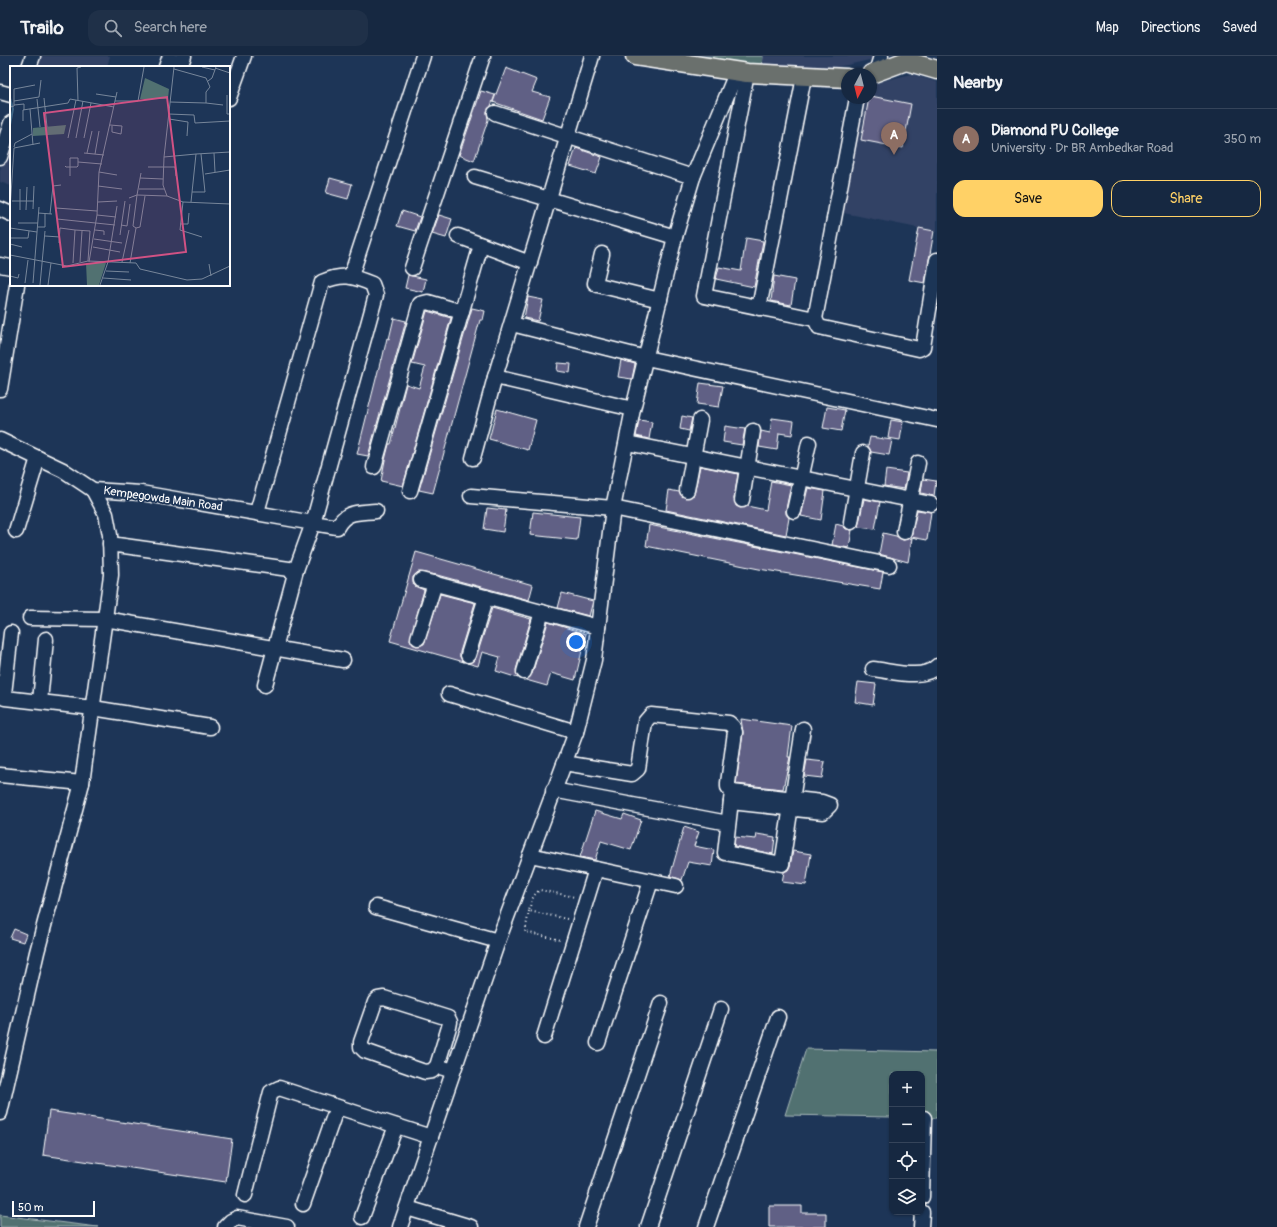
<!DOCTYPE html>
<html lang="en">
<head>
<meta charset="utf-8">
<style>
  :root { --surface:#162841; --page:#1f3048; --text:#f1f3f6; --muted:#9ea6b1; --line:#35445a; --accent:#ffd166 }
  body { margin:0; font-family:Pangolin,sans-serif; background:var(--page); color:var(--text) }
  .controls { position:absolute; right:12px; bottom:12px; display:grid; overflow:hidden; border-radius:8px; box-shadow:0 1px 3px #0004 }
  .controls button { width:36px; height:36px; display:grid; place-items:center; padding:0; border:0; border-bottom:1px solid var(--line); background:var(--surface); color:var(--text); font:20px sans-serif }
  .compass { position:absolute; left:841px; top:12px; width:36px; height:36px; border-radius:50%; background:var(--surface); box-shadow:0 1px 3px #0004; rotate:187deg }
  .scale { position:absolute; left:12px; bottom:10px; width:83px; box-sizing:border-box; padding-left:4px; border:2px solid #fff; border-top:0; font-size:11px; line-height:14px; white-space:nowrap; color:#fff; -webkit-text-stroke:3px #1d3557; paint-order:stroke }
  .you { position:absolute; left:576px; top:586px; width:14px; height:14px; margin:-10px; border:3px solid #fff; border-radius:50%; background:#1a73e8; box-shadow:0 0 0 6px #1a73e833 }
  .badge { display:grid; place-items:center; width:26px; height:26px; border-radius:50%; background:var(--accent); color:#fff; font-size:13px; font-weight:700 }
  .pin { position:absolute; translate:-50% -33px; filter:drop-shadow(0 1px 2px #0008) }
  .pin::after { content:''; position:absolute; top:21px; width:14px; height:12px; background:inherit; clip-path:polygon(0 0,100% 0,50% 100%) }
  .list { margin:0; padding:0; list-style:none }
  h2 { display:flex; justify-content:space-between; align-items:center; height:52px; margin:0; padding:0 16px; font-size:17px }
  h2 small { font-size:13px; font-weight:400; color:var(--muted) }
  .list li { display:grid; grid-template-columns:26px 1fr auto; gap:12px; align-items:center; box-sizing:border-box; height:60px; padding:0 16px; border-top:1px solid var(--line) }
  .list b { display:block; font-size:15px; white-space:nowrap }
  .list p { margin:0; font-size:13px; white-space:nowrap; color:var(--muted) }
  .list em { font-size:13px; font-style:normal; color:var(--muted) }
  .actions { display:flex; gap:8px; padding:12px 16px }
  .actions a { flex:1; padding:9px 0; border:1px solid var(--accent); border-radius:12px; text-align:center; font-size:14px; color:var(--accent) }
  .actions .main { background:var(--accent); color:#111 }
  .icon { flex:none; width:22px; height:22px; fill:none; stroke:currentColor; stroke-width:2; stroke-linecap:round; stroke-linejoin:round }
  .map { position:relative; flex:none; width:937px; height:1171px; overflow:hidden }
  header { display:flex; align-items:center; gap:24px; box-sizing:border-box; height:56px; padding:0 20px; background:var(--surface); border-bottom:1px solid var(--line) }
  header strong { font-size:19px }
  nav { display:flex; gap:22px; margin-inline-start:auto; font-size:14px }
  .search { width:280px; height:36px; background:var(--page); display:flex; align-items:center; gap:10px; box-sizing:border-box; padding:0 14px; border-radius:12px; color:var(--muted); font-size:15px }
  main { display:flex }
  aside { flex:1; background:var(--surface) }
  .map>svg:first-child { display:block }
  .built { fill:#314265 }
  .green { fill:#517171; stroke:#a8b8b8 }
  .building { fill:#616185; stroke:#fff }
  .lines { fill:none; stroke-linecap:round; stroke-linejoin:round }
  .minor-casing { stroke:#fff; stroke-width:17 }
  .major-casing { stroke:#fff; stroke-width:21 }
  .path { stroke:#fff; stroke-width:2; stroke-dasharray:1 3; stroke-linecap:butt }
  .minor { stroke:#1d3557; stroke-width:14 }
  .major { stroke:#6b706d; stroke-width:18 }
  .labels { text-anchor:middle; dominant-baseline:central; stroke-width:3.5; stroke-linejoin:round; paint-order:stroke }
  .street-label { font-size:12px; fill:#fff; stroke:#1d3557 }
  .inset-river { fill:none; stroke:#406788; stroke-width:2 }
  .inset-road { fill:none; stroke:#77869a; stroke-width:1 }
  .view { fill:#d15284; fill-opacity:0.15; stroke:#d15284; stroke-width:2 }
  .inset-edge { fill:none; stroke:#fff; stroke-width:2 }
</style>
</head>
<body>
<header>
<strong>Trailo</strong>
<div class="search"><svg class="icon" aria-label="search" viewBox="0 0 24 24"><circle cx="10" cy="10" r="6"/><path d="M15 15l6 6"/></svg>Search here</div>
<nav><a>Map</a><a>Directions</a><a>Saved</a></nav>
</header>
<main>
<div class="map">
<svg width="937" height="1171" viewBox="0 0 937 1171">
  <rect width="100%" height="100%" fill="#1d3557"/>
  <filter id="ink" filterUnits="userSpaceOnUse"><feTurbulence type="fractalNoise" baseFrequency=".025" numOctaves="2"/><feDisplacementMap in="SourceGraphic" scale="8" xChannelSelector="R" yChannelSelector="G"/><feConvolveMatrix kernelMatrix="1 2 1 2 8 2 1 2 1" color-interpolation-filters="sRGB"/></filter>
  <g filter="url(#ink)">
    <g class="built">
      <path d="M38 0H110L107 11H34Z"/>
      <path d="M763 0H888L824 14 762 11Z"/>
      <path d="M911 18 937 26V176L839 156 862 42H871V28Z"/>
      <path d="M11 81V130L0 126V114Z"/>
    </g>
    <g class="green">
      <path d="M681 0H763L762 11Z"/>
      <path d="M806 993 937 996V1062H922V1018H892V1061L785 1059Z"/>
      <path d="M0 1159 98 1171H0Z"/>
    </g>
    <g class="building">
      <path d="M506 12 537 24 532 36 550 41 542 63 493 46Z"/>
      <path d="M481 35 495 39 491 50 487 55 488 64 474 105 459 99Z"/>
      <path d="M871 40 911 48 903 92 861 84 869 42H871Z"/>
      <path d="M576 92 602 101 596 118 570 110Z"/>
      <path d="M330 122 352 128 348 143 326 137Z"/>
      <path d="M402 155 420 161 415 175 397 170Z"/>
      <path d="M439 159 452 163 446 182 432 178Z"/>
      <path d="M919 172 934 175 925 227 909 224Z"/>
      <path d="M746 182 763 185 754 231 716 223 719 211 741 215Z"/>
      <path d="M408 219 426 223 423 236 405 232Z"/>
      <path d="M774 220 795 224 791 249 771 245Z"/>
      <path d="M528 241 543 244 538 265 524 262Z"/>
      <path d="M472 252 485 255 483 264H480L433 437 419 434Z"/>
      <path d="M427 255 451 262 403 430 381 425 385 404 389 388H391L406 328 419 332 425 311 412 308Z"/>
      <path d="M394 262 406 265 368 400 357 398 381 303 382 304 387 282 389 283Z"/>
      <path d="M621 304 635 308 632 323 618 321Z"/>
      <path d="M558 307 571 308 570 317 557 315Z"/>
      <path d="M700 327 723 330 719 351 697 348Z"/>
      <path d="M827 351 845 354 841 375 823 372Z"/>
      <path d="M497 353 536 364 528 394 489 383Z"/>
      <path d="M682 360 692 362 689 375 680 373Z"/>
      <path d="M772 362 794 365 792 379 779 377 777 394 759 391 761 375 770 377Z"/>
      <path d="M639 364 652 366 649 383 636 380Z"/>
      <path d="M891 364 903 366 900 384 888 382Z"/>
      <path d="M725 370 745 373 742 389 723 386Z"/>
      <path d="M870 381 892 384 889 399 871 396 868 390Z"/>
      <path d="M700 410 738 418 734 443 736 450 740 452 747 450 766 454 771 425 791 429 786 453V458L789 462 786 479 666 454 669 434 679 436 685 442 694 439Z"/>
      <path d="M886 414 907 417 904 433 884 430Z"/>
      <path d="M923 423 936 425 934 440 921 437Z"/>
      <path d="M808 432 825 435 821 464 801 460Z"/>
      <path d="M864 443 880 446 875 473 858 471Z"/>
      <path d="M487 452 506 454 503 476 484 473Z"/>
      <path d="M917 454 931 456 927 484 911 481Z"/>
      <path d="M533 456 580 461 577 484 530 479Z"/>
      <path d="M836 468 843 470 846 473 852 474 849 492 832 489Z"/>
      <path d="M649 469 883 516 880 533 759 513 646 490Z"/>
      <path d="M883 477 896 480 903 484 912 482 908 506 879 498Z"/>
      <path d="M416 496 533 529 529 544 437 519 418 516 413 521V527L415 530 424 534 410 584 416 590 424 588 440 538 475 547 460 596V601L464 606 390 585Z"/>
      <path d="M562 537 593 545 589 560 558 552Z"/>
      <path d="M492 552 531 563 516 614 518 622 496 615 500 601 482 596 478 610 467 607 473 605 476 602Z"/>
      <path d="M548 566 586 578 575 624 551 617 547 630 526 624 532 618Z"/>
      <path d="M858 626 876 628 873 649 855 646Z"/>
      <path d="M741 663 792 670 788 701H790L783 733 736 728 743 677Z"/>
      <path d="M807 704 825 706 822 722 804 720Z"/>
      <path d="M595 755 622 763 624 758 641 764 631 794 601 785 595 804 580 801Z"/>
      <path d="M684 771 699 776 694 790 714 794 712 810 688 806 682 824 670 820Z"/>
      <path d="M757 778 775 781 773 798 734 790 735 781 756 783Z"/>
      <path d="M793 795 811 798 806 829 782 826 784 816 788 814 790 810Z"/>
      <path d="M14 873 26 878 23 886 10 882Z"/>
      <path d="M49 1055 232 1083 226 1126 43 1099Z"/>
      <path d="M769 1150H802V1157H826V1171H769Z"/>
    </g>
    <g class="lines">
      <g class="minor-casing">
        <g id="minor">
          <path d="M29 11 33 0"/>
          <path d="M166 11 170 0"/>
          <path d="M180 11 184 0"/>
          <path d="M876 16 881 0"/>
          <path d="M747 17 704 240 815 263 857 42"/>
          <path d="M0 36 11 39"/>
          <path d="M229 42 244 0"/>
          <path d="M495 57 693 121"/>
          <path d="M0 101 11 67"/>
          <path d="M475 121 675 181"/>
          <path d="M0 153 11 158"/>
          <path d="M458 180 530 207"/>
          <path d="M602 198 595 227 598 229 660 244"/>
          <path d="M0 209 11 211"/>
          <path d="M412 212 483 0"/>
          <path d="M351 220 423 0"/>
          <path d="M759 252 804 21"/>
          <path d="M815 263 819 271 919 293 923 291 937 204"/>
          <path d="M512 268 646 302 937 364"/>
          <path d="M495 321 633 353"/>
          <path d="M0 333 17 229"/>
          <path d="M0 384 63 414 93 434 141 437 313 467 296 514 265 629"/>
          <path d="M627 387 931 448"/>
          <path d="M473 402 495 321 592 0"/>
          <path d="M374 411 420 248 428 246 462 256"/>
          <path d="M687 434 700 364"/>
          <path d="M410 435 481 189"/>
          <path d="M471 440 613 452 889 509"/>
          <path d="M742 444 753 375"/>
          <path d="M794 455 809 387"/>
          <path d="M257 456 322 226C343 217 353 220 372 228L376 239 313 467 337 471C346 454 359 457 376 455"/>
          <path d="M851 466 863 397"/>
          <path d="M16 475 38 402"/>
          <path d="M904 476 918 407"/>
          <path d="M110 488 296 514"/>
          <path d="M421 524 598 571"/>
          <path d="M30 562 105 563 343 604"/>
          <path d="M11 577 4 638 5 642 93 652 210 671"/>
          <path d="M418 582 435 527"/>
          <path d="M468 599 486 541"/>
          <path d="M873 613C892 615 923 625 937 610"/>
          <path d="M524 616 542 556"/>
          <path d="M449 638 576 676"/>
          <path d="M40 645 46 583"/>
          <path d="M564 707 632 718 638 713 645 666 651 659 729 667 733 671 735 676 728 727V731L732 736"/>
          <path d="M0 719 82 727"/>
          <path d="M553 734 728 767"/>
          <path d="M732 736 725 797 782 808 803 673"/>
          <path d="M731 746 823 756 830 749 822 746 732 736"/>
          <path d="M530 799 676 830"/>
          <path d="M376 851 498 885"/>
          <path d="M544 981 596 813"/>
          <path d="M598 987 651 825"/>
          <path d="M437 1010 449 971 450 966 448 962 384 942 378 943 375 946 361 986V991L365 995 425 1016 432 1015 437 1010 453 1015"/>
          <path d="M0 1057 37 896 82 727 111 519 110 479 106 458 93 434"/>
          <path d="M245 1139 271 1036 279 1032 431 1081"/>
          <path d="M922 1141 924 1062"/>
          <path d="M303 1148 337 1051"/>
          <path d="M407 1152 471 1171"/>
          <path d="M362 1161 396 1070"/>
          <path d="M225 1171 231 1165 237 1162 287 1171"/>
          <path d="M400 1171 498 885 576 676 594 604 613 452 633 353 675 181 693 121 737 15"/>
          <path d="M586 1171 661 947"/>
          <path d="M648 1171 721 953"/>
          <path d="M706 1171 778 961"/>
          <path d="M921 1171 922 1156"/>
        </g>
      </g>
      <g class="major-casing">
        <g id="major">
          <path d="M635 0 747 17 847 22"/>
          <path d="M871 18 906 5 937 14"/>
        </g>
      </g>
      <g class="path">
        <path d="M529 855 525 876 561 884"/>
        <path d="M567 863 529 855C531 847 532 839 540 834L575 841"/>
      </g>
      <use href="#minor" class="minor"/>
      <use href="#major" class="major"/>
    </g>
  </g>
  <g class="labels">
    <g class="street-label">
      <text transform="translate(163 443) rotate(8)">Kempegowda Main Road</text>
    </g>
  </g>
  <g transform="translate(10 10)">
    <rect width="220" height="220" fill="#1d3557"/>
    <path d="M135 12 159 23 158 33H130ZM56 59 54 68 23 70V62ZM76 197H96L89 219H77Z" fill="#517171"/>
    <path class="inset-river" d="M0 32 3 43 0 59"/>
    <path class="inset-road" d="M192 1 205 4M205 2 220 7M198 15 202 12 206 1M86 28 106 31M217 29V48H220M34 32 37 61M27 33 30 61M0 34V47M4 35 29 31 31 14M68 35 67 2 71 1M105 35H128L134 1M160 36 196 37V26L200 21 196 12 164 3M196 37 213 39M4 39 14 38V44M0 41 4 40V23L25 19M20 43 23 79M159 48 184 49 185 57 220 55M159 53 178 56 177 70M13 55V44L58 37 60 33 104 41M100 59 112 60 111 68 102 66V60M58 72 66 34M66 72 73 35M74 72 81 37M4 81 5 77 22 68M74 87 94 89M77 87 82 65M204 87 205 106M85 88 89 65M186 88 220 86M154 91 186 88 181 136M68 96 92 98M55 100 56 101H67L68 100V92H60V110M138 101H165L166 110M89 106 107 109M131 107 127 129 157 130 173 136 220 138M195 108 220 104M130 112 153 113M88 120 112 123M129 123H154M182 126H195L191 88M157 130 153 119 154 91 164 1M119 132 127 129 123 160 126 162M2 135H24M88 136 107 135M173 136 170 164 192 171M46 142 87 145M23 143 24 120M0 144 4 82 30 77M10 144V123M16 144 17 121M28 147 42 148M40 148 43 120 51 119M87 149 106 151M47 153 105 159M8 157H28M170 158H178L179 147M111 159 117 160 120 138M28 161H35V148M0 162 27 166M85 164 94 165V169M110 169 115 135M35 170 50 171M0 172H18L19 165M84 173 112 177M49 177 50 162 65 164M0 178 12 181M83 181 110 186M0 189 57 200 78 195 126 197 130 203 177 214 192 213 220 200M70 196 72 165M79 196 87 149 89 106 107 26M112 196 119 164M63 197 65 164 80 165 78 195M120 197 126 162 130 161 135 130M199 198 201 210M96 205 119 206M0 210 8 212 9 208M93 212 121 214M15 217 18 194M23 217 29 141M30 219 35 165M38 219 41 197M90 219 98 196 107 140"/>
    <path class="view" d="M157 31 176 186 53 201 34 47Z"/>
    <rect width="220" height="220" class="inset-edge"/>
  </g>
</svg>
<div class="controls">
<button>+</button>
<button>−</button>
<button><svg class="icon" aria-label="locate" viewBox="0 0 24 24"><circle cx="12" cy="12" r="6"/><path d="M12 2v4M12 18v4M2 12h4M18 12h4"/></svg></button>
<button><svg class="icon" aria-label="layers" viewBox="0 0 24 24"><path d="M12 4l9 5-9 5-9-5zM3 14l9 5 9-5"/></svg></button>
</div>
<svg class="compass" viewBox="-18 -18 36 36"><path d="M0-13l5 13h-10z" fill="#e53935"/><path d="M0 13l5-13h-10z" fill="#9ea6b1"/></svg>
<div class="scale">50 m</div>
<div class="you"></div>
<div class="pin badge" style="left:894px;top:99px;background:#8d6e63">A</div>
</div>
<aside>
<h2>Nearby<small></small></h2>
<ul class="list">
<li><span class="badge" style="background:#8d6e63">A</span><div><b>Diamond PU College</b><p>University · Dr BR Ambedkar Road</p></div><em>350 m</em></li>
</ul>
<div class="actions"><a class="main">Save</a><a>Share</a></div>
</aside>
</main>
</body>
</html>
